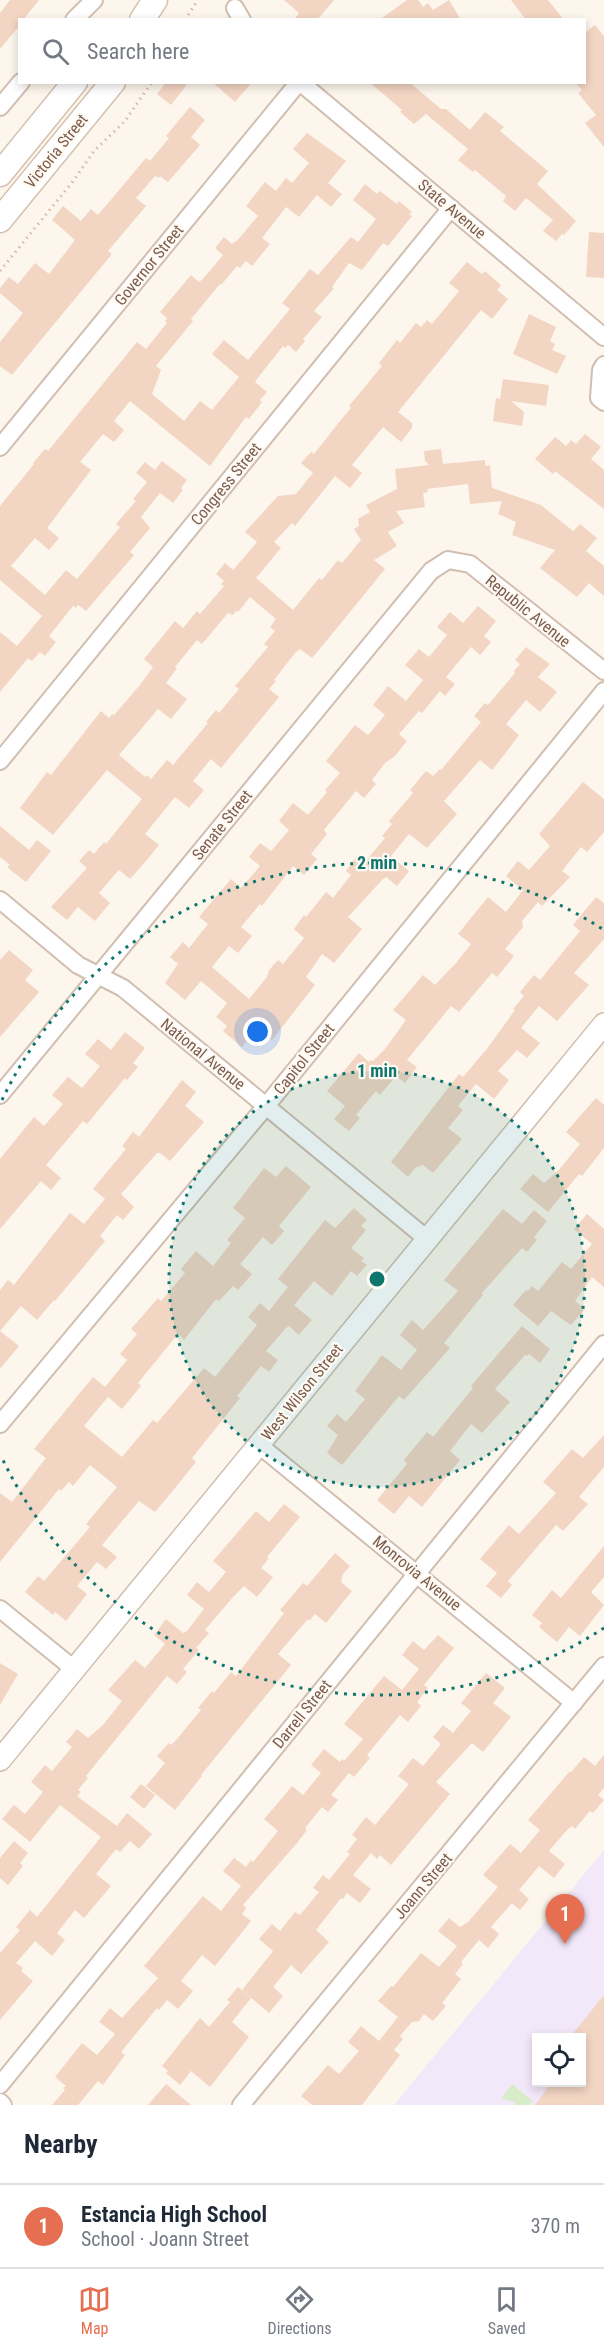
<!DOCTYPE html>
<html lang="en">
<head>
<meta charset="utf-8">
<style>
  :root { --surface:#fff; --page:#f6f6f7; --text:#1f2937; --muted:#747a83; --line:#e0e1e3; --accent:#e76f51 }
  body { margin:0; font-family:"Roboto Condensed",sans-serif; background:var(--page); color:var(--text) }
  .controls { position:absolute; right:18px; bottom:18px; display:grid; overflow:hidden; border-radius:0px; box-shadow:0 3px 9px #0003 }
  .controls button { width:54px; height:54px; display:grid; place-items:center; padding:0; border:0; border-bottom:2px solid var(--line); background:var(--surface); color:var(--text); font:30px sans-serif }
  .you { position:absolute; left:258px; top:1032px; width:21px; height:21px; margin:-15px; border:4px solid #fff; border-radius:50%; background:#1a73e8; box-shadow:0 0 0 9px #1a73e833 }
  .badge { display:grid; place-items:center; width:39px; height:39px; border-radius:50%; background:var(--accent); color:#fff; font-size:20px; font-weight:700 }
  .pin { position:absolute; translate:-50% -50px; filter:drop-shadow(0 2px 3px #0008) }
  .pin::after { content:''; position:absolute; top:32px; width:21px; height:18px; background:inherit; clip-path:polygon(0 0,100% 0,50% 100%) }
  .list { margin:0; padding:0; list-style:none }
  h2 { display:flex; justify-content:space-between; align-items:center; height:78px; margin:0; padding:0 24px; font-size:26px }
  h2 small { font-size:20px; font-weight:400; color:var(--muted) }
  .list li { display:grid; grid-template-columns:39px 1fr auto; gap:18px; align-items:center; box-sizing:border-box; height:84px; padding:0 24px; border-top:2px solid var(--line) }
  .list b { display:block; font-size:22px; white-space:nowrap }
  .list p { margin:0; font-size:20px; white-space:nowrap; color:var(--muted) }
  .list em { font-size:20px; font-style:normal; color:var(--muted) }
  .icon { flex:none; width:33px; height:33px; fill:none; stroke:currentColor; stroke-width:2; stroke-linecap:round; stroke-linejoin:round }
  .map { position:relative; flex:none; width:604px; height:2105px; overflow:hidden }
  .search { position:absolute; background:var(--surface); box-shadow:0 3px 9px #0003; left:18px; right:18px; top:18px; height:66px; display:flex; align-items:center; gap:15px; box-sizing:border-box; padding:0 21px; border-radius:0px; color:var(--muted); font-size:22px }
  .sheet { height:162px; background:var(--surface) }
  nav { display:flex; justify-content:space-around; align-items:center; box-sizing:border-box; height:84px; border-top:2px solid var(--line); background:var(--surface); font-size:16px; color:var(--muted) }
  nav a { display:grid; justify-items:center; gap:3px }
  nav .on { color:var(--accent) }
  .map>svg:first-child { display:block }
  .education { fill:#f3e8fa; fill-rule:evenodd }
  .green { fill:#d8ecc9 }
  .building { fill:#f3d5c3; fill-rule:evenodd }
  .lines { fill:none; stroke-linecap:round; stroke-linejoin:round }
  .minor-casing { stroke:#d1beb0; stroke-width:20 }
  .tertiary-casing { stroke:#d1beb0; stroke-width:24 }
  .secondary-casing { stroke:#d6c0b0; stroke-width:27 }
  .path { stroke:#d9b8a5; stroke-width:3; stroke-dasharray:1.5 4.5; stroke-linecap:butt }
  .minor { stroke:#fff; stroke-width:16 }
  .tertiary { stroke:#fff; stroke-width:21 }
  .secondary { stroke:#fff; stroke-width:24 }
  .ring { fill:none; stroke:#0f766e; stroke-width:3; stroke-dasharray:3 6 }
  .labels { text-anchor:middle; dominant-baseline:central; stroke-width:4.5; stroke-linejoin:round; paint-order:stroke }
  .street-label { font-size:16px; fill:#7a5c4d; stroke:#fffaf3 }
  .centre { fill:#0f766e; stroke:#fffaf3; stroke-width:3 }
  .ring-label { font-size:18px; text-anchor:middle; font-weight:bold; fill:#0f766e; stroke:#fffaf3; stroke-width:4.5; stroke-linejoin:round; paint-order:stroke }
</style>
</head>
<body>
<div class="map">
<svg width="604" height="2105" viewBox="0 0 604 2105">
  <rect width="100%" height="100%" fill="#fdf6ec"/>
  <path class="education" d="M604 1850V2105H394ZM536 2038H582V2082H536Z"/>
  <path class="green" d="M512 2084 533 2101 530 2105H514L516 2102 501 2099Z"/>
  <g class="building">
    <path d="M10 0H39L23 20H20V25L0 49V13Z"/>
    <path d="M284 0H334L317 20H294L299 13Z"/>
    <path d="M407 0H418L423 7 428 3 433 10 449 0 461 20H379Z"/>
    <path d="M511 0H548L564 20H526Z"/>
    <path d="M595 25 604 36V147L585 123 596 115 578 93 582 90 575 82H585V33Z"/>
    <path d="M166 82H189L171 105 157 94Z"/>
    <path d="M212 82H252L235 102Z"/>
    <path d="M369 82H409L441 109H446L470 130 485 112 504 127 500 131 548 171 537 184 576 221 564 235 562 234 556 241 543 231 553 220 526 198 515 211 503 201 506 196 475 170 473 172 458 160 468 149 426 114 414 124 400 112 402 110Z"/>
    <path d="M190 107 205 120 191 137 200 145 168 182 160 176 159 178 155 176 136 198 146 206 108 251 112 254 12 375 0 366V342L23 313 0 293V288L9 277 18 284 35 263 49 274 75 240 52 220 63 206 81 221 91 209 98 215 146 158 150 161 169 138 166 136Z"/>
    <path d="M307 133 346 161 328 183 342 194 331 207 317 195 299 217 286 207 262 238 270 244 252 266 246 261 240 268 237 266 221 285 220 284 191 319 193 321 156 366 161 370 152 394 184 421 200 401 212 410 239 377 212 354 224 340 248 360 290 309 282 303 310 269 318 275 351 237 358 242 376 219 353 200 365 184 377 194 380 191 397 204 399 201 412 212 409 214 412 216 388 246 383 243 362 270 349 263 332 287 334 288 314 311 322 317 303 339 305 341 296 352 288 345 285 348 283 346 260 375 255 382 267 392 260 400 262 402 249 419 246 417 210 466 130 401 114 421 124 430 114 442 103 434 80 462 91 470 47 528 59 538 49 550 35 538 11 566 45 595 66 570 77 579 120 527 116 524 136 501 133 499 147 482 136 473 145 462 155 470 162 461 187 480 181 488 183 490 173 503 160 493 141 517 150 528 130 552 134 555 86 611 78 605 76 608 73 606 49 636 56 642 45 656 40 652 32 661 28 658 0 692V632L17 646 42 616 0 580V506L34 464 33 463 45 449 48 451 137 342 146 349 167 323 165 321 167 318 160 312 191 275 199 282 203 279 223 255 215 248 224 237 232 244 235 241 236 242 258 216 246 206 265 182 276 191 286 178 292 183 309 163 293 149Z"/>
    <path d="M589 232 604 233V278L586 277Z"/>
    <path d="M467 262 482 274 485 271 501 285 497 290 508 299 492 319 481 310 398 412 412 423V428L401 442 383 427 352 465 362 473 350 488 335 476 295 526 292 523 274 542 281 548 256 578 293 610 319 578 322 580 338 560 342 563 361 540 354 529 359 526 358 519 370 512 366 505 397 489 395 469 429 465 425 461 424 451 441 449 443 464 485 460V466L490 465 492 488 541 505 573 531 580 524 597 538 586 551 604 566V596L589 583 577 597 540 568 555 550 512 535 516 522 498 514 502 501 470 504 468 484 427 489 428 492 423 493 425 507 396 511 404 523 388 532 397 546 374 560 385 569 328 639 312 658 300 649 295 653 274 680 276 681 269 689 279 697 221 768 211 759 193 781 204 790 189 808 175 797 145 834 159 845 146 861 130 879 119 870 116 873 99 893 110 903 95 921 78 907 67 920 51 907 87 868 79 861 89 850 94 854 104 842 106 844 142 799 107 770 53 835 20 808 47 772 51 775 101 711 109 718 112 714 114 715 140 685 153 667 144 659 175 621 183 628 197 611 200 614 224 586 221 584 224 581 216 574 225 563 233 570 257 542 245 532 278 496 296 494 313 473 301 463 311 452 314 454 340 421 351 408 349 406 382 366 379 363 397 340 400 343 416 323 421 327 427 320 432 324 459 291 449 283ZM250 597 276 619 270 627 275 631 264 644 268 647 235 686 239 689 219 713 216 710 206 722 208 723 173 765 167 760 151 779 147 775 145 777 119 755 158 709 171 719 187 699 166 683 177 668 175 667 197 640 202 644 228 613 233 615 236 611 238 612Z"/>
    <path d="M529 314 556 327 550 341 555 344 552 350 566 356 557 374 513 354Z"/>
    <path d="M503 379 549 385 546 406 511 401 524 412 522 426 493 421 496 398 500 399Z"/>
    <path d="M585 434 601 447 591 459 604 470V509L555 471 553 474 535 459 555 437 566 446 571 440 576 444Z"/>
    <path d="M478 606 496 621 484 636 491 642 480 655 471 647 446 677 455 684 445 696 440 691 422 713 419 711 399 734 407 741 395 756 385 763 372 780 376 784 364 798 356 791 324 830 327 834 311 854 317 859 304 875 293 866 262 906 260 904 241 927 252 936 238 953 229 946 212 967 249 999 267 977 269 970 278 960 283 964 304 938 294 929 304 915 306 917 326 892 333 898 351 875 346 871 357 856 365 862 385 838 382 836 392 824 389 821 413 793 410 790 426 771 433 776 440 769 441 770 481 722 474 716 485 703 488 705 515 673 514 671 520 664 515 660 526 647 550 664 538 677 557 692 540 712 526 700 506 724 519 735 504 755 492 770 480 760 444 801 457 814 427 848 409 834 391 856 409 871 397 886 386 877 383 879 348 917 362 929 334 963 322 954 306 977 315 985 272 1040 257 1029 242 1047 223 1031 227 1026 216 1017 227 1003 201 981 185 1000 165 983 178 964 170 957 183 942 189 948 208 924 199 917 231 879 241 888 260 866 249 857 260 843 271 851 289 830 279 821 293 803 308 815 327 792 325 790 340 773 326 761 355 725 368 735 385 715 373 705 388 686 406 701 423 680 405 665 419 649 429 657 447 635 437 627 450 612 463 623Z"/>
    <path d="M583 782 604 799V832L587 852 581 847 562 871 570 877 542 906 538 902 522 921 523 927 505 949 514 956 497 977 492 973 459 1012 451 1006 407 1060 417 1067 405 1083 396 1076 380 1095 376 1091 356 1115 360 1118 349 1131 334 1119 345 1106 327 1091 359 1053 369 1062 371 1060 373 1061 385 1049 406 1020 393 1010 423 975 435 985 456 963 471 944 458 934 488 897 506 912 523 890 506 876 518 861 529 870 550 846 539 834Z"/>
    <path d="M0 826 29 850 37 840 51 851 26 882 13 872 7 867 10 865 0 857Z"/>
    <path d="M596 897 604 903V939L574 973 589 985 557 1021 539 1006 521 1028 540 1043 527 1058 517 1050 498 1071 509 1080 494 1099 476 1084 458 1106 463 1110 448 1128 462 1139 433 1173 423 1165 415 1168 408 1177 391 1162 459 1074 463 1077 486 1050 515 1010 513 1009 524 996 520 992 534 975 540 980 580 931 573 925Z"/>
    <path d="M9 950 33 970 25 980 39 992 0 1037V960Z"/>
    <path d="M125 1032 145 1048 133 1063 138 1067 127 1080 125 1078 87 1124 83 1121 46 1165 61 1178 51 1190 41 1181 0 1229V1159L34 1117 44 1126 63 1104 52 1095 68 1077 82 1088 100 1066 85 1054 98 1039 111 1050Z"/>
    <path d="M182 1080 196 1092 185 1106 204 1122 170 1161 160 1153H157L121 1194 134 1207 123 1220 117 1215 100 1236 105 1241 55 1301 54 1300 37 1320 21 1306 0 1331 19 1346 0 1369V1290L8 1280 14 1285 70 1213 84 1224 105 1199 93 1189 126 1149 122 1146 133 1132 139 1137Z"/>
    <path d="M596 1098 604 1105V1148L582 1176 579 1174 548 1212 520 1189 533 1174 544 1183 558 1171 580 1144 566 1132Z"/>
    <path d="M286 1166 311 1187 279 1226 284 1231 272 1245 263 1237 240 1264 252 1274 238 1290 233 1286 219 1301 216 1299 184 1340 178 1334 138 1383 141 1386 122 1409 108 1397 84 1426 122 1457 153 1420 157 1423 204 1368 215 1377 257 1325 248 1317 260 1303 269 1311 288 1287 278 1279 325 1220 335 1228 354 1208 367 1220 361 1226 366 1230 351 1248 364 1258 361 1261 367 1265 357 1276 351 1271 332 1296 314 1281 294 1305 312 1320 299 1335 289 1326 286 1328 266 1351 278 1360 269 1372 261 1366 237 1396 240 1398 192 1458 196 1462 171 1493 155 1512 139 1501 102 1545 117 1557 106 1569 97 1562 77 1586 87 1594 66 1621 55 1612 53 1615 25 1592 38 1576 44 1581 90 1527 86 1524 117 1487 90 1465 73 1486 69 1482 61 1491 59 1489 0 1562V1493L12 1502 46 1458 34 1449 93 1377 105 1387 127 1360 120 1354 137 1334 131 1329 158 1298 161 1301 185 1273 181 1269 196 1251 213 1266 231 1243 227 1240 245 1218 233 1208 264 1168 276 1177Z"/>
    <path d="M503 1209 522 1224 534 1210 547 1221 534 1237 537 1240 527 1252 522 1248 482 1293 483 1295 444 1343 450 1348 404 1400 399 1396 342 1465 327 1453 338 1435 327 1426 337 1414 346 1422 365 1399 355 1391 382 1355 401 1370 417 1350 400 1335 412 1320 423 1330 458 1291 444 1280Z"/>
    <path d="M587 1214 604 1229V1287L592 1277 575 1301 585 1309 571 1325 551 1311 538 1326 513 1305 526 1290 528 1291 532 1286 538 1291 562 1262 571 1269 592 1244 574 1229Z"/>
    <path d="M522 1326 550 1349 540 1363 529 1354 527 1356 525 1355 495 1389 510 1402 482 1433 471 1424 450 1451 460 1460 422 1507 409 1496 394 1514 377 1500 407 1464 404 1460 427 1432 433 1437 473 1388 471 1386Z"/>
    <path d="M604 1435V1467L579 1497 588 1504 563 1531 556 1525 508 1581 512 1585 501 1598 486 1586 497 1573 480 1559 509 1525 519 1534 556 1493 543 1482 572 1449 583 1458Z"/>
    <path d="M284 1504 300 1517 267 1557 269 1558 261 1568 273 1577 257 1597 244 1586 233 1597 205 1630 209 1633 196 1648 199 1650 183 1669 187 1672 177 1684 167 1676 86 1776 88 1778 78 1790 81 1792 77 1796 117 1826 127 1813 152 1834 139 1849 130 1841 120 1852 116 1849 96 1874 111 1886 84 1918 75 1910 57 1933 65 1940 52 1956 35 1941 16 1963 23 1968 21 1971 33 1981 0 2020V1953L20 1930 16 1927 30 1910 37 1917 101 1837 60 1805 30 1842 2 1819 14 1805 25 1814 43 1792 31 1782 45 1765 52 1771 72 1747 66 1742 77 1729 88 1738 103 1725 122 1701 108 1690 135 1660 145 1668 165 1644 154 1635 166 1619 183 1633 187 1631 204 1609 187 1595 197 1582 209 1592 226 1572 213 1561 256 1511 269 1522Z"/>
    <path d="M604 1546V1577L591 1592 604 1605 580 1636 569 1627 557 1642 539 1627 542 1623 532 1615 552 1590 561 1598Z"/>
    <path d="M335 1553 350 1566 343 1574 341 1582 352 1591 326 1623 315 1614 309 1621 308 1619 278 1654 291 1665 201 1775 202 1776 175 1810 146 1786 165 1763 157 1756 169 1743 171 1745 177 1739 201 1710 198 1708 212 1691 214 1693 231 1672 236 1676 284 1613 280 1610 303 1583 307 1586Z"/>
    <path d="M438 1635 454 1648 424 1685 428 1688 417 1702 421 1706 408 1722 400 1715 367 1755 370 1758 354 1777 349 1773 331 1795 338 1800 328 1812 322 1807 305 1828 307 1830 297 1843 243 1905 246 1908 242 1914 251 1921 215 1966 202 1955 181 1981 193 1991 178 2009 167 2000 159 2010 157 2008 121 2052 125 2055 103 2085 98 2081 78 2105H52L65 2090 63 2088 66 2086 55 2077 82 2043 97 2055 115 2034 99 2022 110 2008 122 2018 158 1978 144 1966 203 1896 221 1911 241 1886 223 1871 234 1858 246 1867 251 1860 253 1862 278 1831 264 1819 277 1804 292 1786 303 1795 321 1773 311 1765 324 1749 340 1762 342 1759 344 1761 363 1739 344 1724 384 1676 402 1690 419 1669 402 1655 413 1641 424 1650Z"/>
    <path d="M0 1663 18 1674 0 1705Z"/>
    <path d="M486 1673 505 1688 493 1703 511 1717 483 1752 472 1743 436 1782 450 1794 391 1865 380 1855 377 1859 371 1853 353 1875 371 1889 360 1903 347 1893 343 1899 341 1898 316 1930 329 1942 301 1974 291 1965 273 1987 283 1996 269 2013 242 1990 273 1951 259 1939 272 1924 280 1931 295 1912 300 1915 319 1892 313 1888 323 1875 329 1880 350 1854 347 1852 357 1839 352 1835 366 1817 375 1825 409 1784 398 1776 413 1758 423 1766 441 1744 433 1737 443 1725 453 1733 471 1711 461 1703Z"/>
    <path d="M604 1755V1788L598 1795 604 1800 593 1813 590 1811 575 1829 572 1826 567 1830 549 1851 565 1864 554 1878 539 1866 519 1890 529 1899 520 1910 512 1903 491 1927 499 1934 488 1948 479 1940 461 1962 463 1964 455 1974 461 1979 442 2003 446 2006 433 2021 424 2014 419 2021 412 2022 400 2036 403 2039 394 2050 400 2055 362 2105H312L301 2096 328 2065 339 2074 359 2051 348 2042 361 2026 379 2041 398 2017 378 2001 391 1986 393 1987 421 1953 439 1967 457 1946 438 1931 449 1918 460 1927 468 1922 498 1887 483 1875 510 1844 521 1853 540 1830 528 1820 570 1771 571 1772 584 1757 595 1766Z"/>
    <path d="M141 1784 155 1795 144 1809 130 1797Z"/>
    <path d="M14 1841 28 1853 20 1863 23 1866 8 1885 0 1878V1858Z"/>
    <path d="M238 1987 251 1998 232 2022 249 2037 210 2087 191 2071 180 2085 166 2073 168 2071 162 2066 200 2018 209 2027 230 2002 227 2000Z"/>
    <path d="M604 1995V2105H535L552 2082H582V2037H570Z"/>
    <path d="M166 2084 191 2105H148Z"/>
  </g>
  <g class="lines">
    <g class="minor-casing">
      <g id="minor">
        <path d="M235 8 242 20"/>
        <path d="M74 20 94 0"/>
        <path d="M300 82 604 337"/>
        <path d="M0 107 21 82"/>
        <path d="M604 365 601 370 599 398 604 402"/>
        <path d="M0 447 299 82"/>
        <path d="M0 761 451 208"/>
        <path d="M0 900 78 965 123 988 427 1239"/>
        <path d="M0 1095 431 571 448 560 470 564 604 671"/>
        <path d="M0 1424 266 1106 604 691"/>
        <path d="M259 1445 574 1703"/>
        <path d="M0 1609 74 1669"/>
        <path d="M0 2085 604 1344"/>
        <path d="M0 2102 3 2105"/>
        <path d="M241 2105 604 1666"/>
      </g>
    </g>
    <g class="tertiary-casing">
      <path id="tertiary" d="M0 1760 604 1024"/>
    </g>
    <g class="secondary-casing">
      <g id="secondary">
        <path d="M142 20 155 0"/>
        <path d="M0 174 75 82"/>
        <path d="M0 220 113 82"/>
      </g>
    </g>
    <g class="path">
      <path d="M185 20 198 0"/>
      <path d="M0 271 74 180 94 151 125 121 152 82"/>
    </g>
    <use href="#minor" class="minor"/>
    <use href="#tertiary" class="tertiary"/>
    <use href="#secondary" class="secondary"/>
  </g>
  <circle cx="377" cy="1279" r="208" fill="#0f766e" fill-opacity=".12"/>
  <g class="ring">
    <circle cx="377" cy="1279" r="208"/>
    <path d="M604 1628A416 416 0 0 1 2 1458M2 1100A416 416 0 0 1 604 930"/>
  </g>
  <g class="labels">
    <g class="street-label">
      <text transform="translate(56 151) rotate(-51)">Victoria Street</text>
      <text transform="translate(452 209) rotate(40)">State Avenue</text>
      <text transform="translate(149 265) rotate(-51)">Governor Street</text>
      <text transform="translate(226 484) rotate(-51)">Congress Street</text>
      <text transform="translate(528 611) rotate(39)">Republic Avenue</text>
      <text transform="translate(222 825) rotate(-51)">Senate Street</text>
      <text transform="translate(203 1054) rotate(39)">National Avenue</text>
      <text transform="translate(304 1059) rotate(-51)">Capitol Street</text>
      <text transform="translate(302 1392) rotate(-51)">West Wilson Street</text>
      <text transform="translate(417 1573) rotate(39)">Monrovia Avenue</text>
      <text transform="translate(302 1714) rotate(-51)">Darrell Street</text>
      <text transform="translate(423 1886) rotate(-50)">Joann Street</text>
    </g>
  </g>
  <circle cx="377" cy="1279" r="9" class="centre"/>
  <g class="ring-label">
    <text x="377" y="869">2 min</text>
    <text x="377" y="1077">1 min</text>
  </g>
</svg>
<div class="controls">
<button><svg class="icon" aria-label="locate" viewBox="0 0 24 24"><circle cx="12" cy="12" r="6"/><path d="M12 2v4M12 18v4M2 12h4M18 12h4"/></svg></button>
</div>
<div class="you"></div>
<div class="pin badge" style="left:565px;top:1944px">1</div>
<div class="search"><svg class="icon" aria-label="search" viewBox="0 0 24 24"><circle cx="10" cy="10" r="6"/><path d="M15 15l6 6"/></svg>Search here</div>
</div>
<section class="sheet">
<h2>Nearby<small></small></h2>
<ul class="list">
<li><span class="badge">1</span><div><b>Estancia High School</b><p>School · Joann Street</p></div><em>370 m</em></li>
</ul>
</section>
<nav>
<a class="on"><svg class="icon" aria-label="map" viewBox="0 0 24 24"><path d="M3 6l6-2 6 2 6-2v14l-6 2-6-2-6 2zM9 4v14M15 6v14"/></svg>Map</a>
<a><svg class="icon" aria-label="directions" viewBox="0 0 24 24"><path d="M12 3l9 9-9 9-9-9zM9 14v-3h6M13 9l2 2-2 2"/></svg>Directions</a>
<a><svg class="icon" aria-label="saved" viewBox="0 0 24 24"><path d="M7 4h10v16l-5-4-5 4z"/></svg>Saved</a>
</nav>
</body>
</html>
